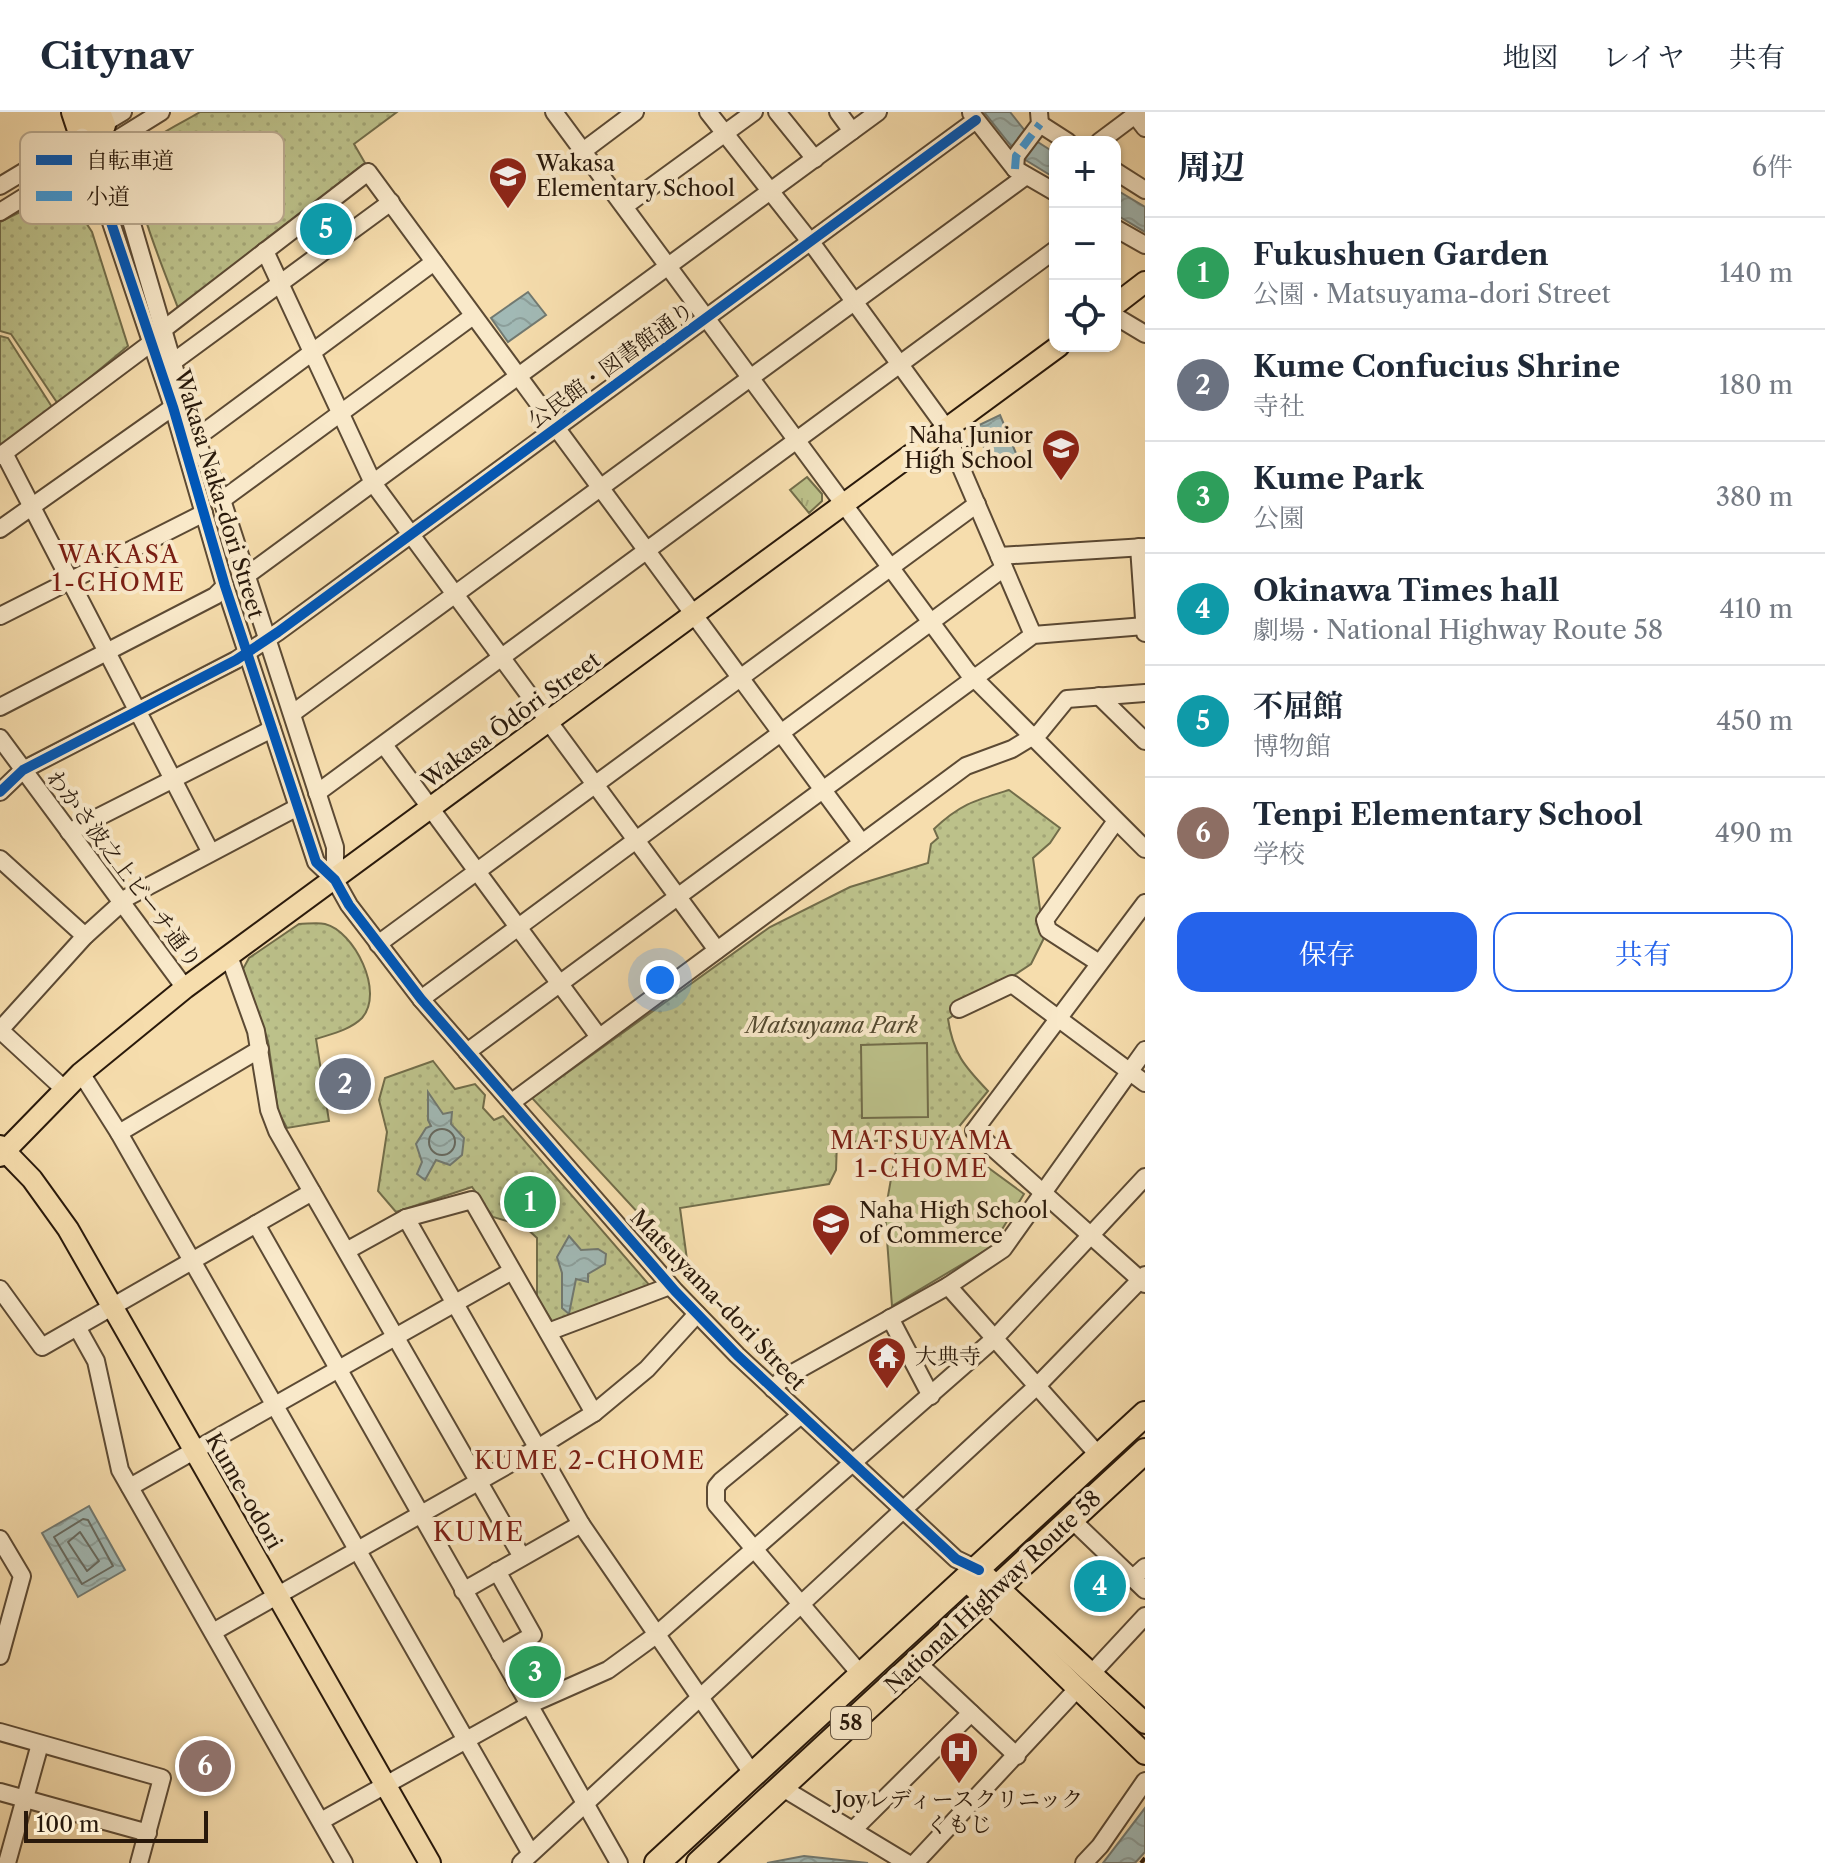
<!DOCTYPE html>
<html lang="ja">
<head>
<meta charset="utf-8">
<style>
  :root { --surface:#fff; --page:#f2f2f3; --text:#1f2937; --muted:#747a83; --line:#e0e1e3; --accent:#2563eb }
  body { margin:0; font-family:"Libre Caslon Text","Noto Serif JP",serif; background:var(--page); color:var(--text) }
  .controls { position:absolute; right:24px; top:24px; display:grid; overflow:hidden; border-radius:16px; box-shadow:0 2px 6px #0004 }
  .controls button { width:72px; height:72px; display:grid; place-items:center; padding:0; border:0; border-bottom:2px solid var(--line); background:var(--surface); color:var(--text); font:40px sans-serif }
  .scale { position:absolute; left:24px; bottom:20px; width:184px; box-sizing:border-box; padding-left:8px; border:4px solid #29190b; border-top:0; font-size:22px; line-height:28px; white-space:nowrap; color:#29190b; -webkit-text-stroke:6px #f9e9ca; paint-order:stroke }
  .you { position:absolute; left:660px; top:868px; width:28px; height:28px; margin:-20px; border:6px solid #fff; border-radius:50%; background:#1a73e8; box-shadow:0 0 0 12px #1a73e833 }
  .badge { display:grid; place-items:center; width:52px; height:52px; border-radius:50%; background:var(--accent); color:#fff; font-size:26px; font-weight:700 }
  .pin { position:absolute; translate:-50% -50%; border:4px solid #fff; box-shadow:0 2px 8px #0006 }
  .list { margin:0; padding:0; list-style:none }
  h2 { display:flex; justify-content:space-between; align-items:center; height:104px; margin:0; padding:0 32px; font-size:34px }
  h2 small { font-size:26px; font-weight:400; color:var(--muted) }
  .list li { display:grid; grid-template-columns:52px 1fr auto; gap:24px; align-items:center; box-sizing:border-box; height:112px; padding:0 32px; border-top:2px solid var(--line) }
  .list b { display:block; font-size:30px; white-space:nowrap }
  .list p { margin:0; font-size:26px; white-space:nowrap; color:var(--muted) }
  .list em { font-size:26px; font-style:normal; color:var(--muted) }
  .actions { display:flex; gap:16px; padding:24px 32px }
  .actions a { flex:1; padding:18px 0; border:2px solid var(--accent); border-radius:24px; text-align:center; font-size:28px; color:var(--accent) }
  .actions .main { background:var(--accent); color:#fff }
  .icon { flex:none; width:44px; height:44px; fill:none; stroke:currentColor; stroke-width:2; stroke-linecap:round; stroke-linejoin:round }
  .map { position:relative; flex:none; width:1145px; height:1751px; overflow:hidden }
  header { display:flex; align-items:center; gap:48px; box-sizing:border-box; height:112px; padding:0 40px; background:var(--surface); border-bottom:2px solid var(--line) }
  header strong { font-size:38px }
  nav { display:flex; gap:44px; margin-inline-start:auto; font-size:28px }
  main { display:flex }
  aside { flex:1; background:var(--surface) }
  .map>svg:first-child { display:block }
  .grass { fill:url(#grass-tufts); stroke:#726d4a; stroke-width:2 }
  .park { fill:url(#park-dots); stroke:#726d4a; stroke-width:2 }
  .pitch { fill:#bcc18a; stroke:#726d4a; stroke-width:2 }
  .water { fill:url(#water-waves); stroke:#717971; stroke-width:2 }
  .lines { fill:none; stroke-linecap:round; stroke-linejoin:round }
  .shore { stroke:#656960; stroke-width:2 }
  .minor-casing { stroke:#5c4a34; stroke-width:20 }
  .major-casing { stroke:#29190b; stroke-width:24 }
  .highway-casing { stroke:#29190b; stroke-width:28 }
  .minor { stroke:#f9e9ca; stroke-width:16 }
  .major { stroke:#f6ddad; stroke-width:20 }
  .highway { stroke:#f6ddad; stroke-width:24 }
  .rail { stroke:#29190b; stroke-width:4; stroke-dasharray:14 14; stroke-linecap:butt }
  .quiet { stroke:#3d9bde; stroke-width:8; stroke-dasharray:16 8; stroke-linecap:butt }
  .cycleway-casing { stroke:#f9e9ca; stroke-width:15 }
  .cycleway { stroke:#0057b8; stroke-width:10 }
  .labels { text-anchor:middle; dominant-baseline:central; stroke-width:8; stroke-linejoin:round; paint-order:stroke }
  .shield { fill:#f9e9ca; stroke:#675744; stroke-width:2 }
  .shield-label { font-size:20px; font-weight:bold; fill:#29190b }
  .poi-label { font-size:22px; fill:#29190b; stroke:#f9e9ca; text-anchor:start }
  .street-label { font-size:22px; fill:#29190b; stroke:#f9e9ca }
  .park-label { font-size:22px; font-style:italic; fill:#554b31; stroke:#f9e9ca }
  .neighbourhood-label { font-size:24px; letter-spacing:2px; fill:#7a1f14; stroke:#f9e9ca }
  .quarter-label { font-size:26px; letter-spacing:2px; fill:#7a1f14; stroke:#f9e9ca }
  .key { fill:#f9e9ca; stroke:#bbab91; stroke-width:2 }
  .key-label { font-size:22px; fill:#29190b }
</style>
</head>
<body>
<header>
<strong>Citynav</strong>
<nav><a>地図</a><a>レイヤ</a><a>共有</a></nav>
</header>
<main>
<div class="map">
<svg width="1145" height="1751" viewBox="0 0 1145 1751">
  <defs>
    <pattern id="grass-tufts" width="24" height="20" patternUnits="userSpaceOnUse" patternTransform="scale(2)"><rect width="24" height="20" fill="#bcc18a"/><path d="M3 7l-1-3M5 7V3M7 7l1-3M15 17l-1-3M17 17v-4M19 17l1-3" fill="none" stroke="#a2a576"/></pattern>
    <pattern id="park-dots" width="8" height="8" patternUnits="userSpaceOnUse" patternTransform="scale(2)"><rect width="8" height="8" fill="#bcc18a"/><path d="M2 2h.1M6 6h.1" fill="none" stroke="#a2a576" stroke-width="1.8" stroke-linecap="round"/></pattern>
    <pattern id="water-waves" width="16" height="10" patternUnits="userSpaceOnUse" patternTransform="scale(2)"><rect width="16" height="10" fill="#a1b9b5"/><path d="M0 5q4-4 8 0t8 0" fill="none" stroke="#8b9e9a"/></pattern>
  </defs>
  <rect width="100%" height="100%" fill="#f6ddad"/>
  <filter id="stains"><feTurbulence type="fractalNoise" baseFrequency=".0025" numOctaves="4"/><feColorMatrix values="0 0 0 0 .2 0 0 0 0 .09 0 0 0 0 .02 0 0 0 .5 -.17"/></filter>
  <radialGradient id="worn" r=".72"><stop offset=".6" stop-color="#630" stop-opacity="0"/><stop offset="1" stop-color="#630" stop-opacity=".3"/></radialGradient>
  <path class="grass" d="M807 365 822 382V389L809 401 790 378Z"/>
  <g class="park">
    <path d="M200 0H397L354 32 365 51 178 196C168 168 127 72 136 48 145 26 181 12 200 0Z"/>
    <path d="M57 86 79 100 92 120 128 234 58 292 11 222 0 219V110L36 92Z"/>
    <path d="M0 224 8 226 52 295 0 336Z"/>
    <path d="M1009 678 1060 716 1050 731 1033 746 1044 826 1031 852 948 907C953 941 964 954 988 979L949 1027 837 1030 836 1058 829 1072 680 1096 688 1155 532 986 770 815 850 775 928 751 931 732 938 726 934 717C960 692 976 688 1009 678Z"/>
    <path d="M299 812C307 812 317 810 325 812 354 819 385 880 362 906 350 918 331 922 316 927L329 1009 287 1016 278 999 268 929 243 857 249 846Z"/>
    <path d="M433 949 455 977 475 972 485 983 483 996 494 1008 503 1004 651 1175 553 1211 537 1185V1126L524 1114 493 1105 472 1075 396 1100 378 1079 387 1020 379 988 385 966Z"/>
    <path d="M538 1531 555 1570 537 1579 530 1576 514 1550 516 1544Z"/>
  </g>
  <g class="pitch">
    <path d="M927 931 928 1005 862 1006 861 933Z"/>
    <path d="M898 1027H949L1024 1082 991 1135 892 1194 885 1101Z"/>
  </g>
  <g class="water">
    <path d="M984 0H1010L1030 25 1055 41V66L1019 44Z"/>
    <path d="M1115 77 1145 95V120L1115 102Z"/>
    <path d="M528 180 546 203 508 230 491 206Z"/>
    <path d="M1000 303 1018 346 993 356 975 315Z"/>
    <path d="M428 980 443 1002 452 1000 451 1012 464 1026 462 1043 450 1053 436 1048 425 1068 417 1062 422 1050 416 1032 426 1016 431 1014 428 1008Z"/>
    <path d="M569 1124 581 1138 598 1137 606 1142 605 1152 588 1162V1170L576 1167 569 1202 562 1196V1161L557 1145Z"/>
    <path d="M89 1394 125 1458 78 1485 42 1421Z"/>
    <path d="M1145 1696V1740L1135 1751H1103Z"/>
    <path d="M804 1744 868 1751H767Z"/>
  </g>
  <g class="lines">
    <g class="shore">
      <circle cx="442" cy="1030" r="13"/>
      <path d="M83 1407 88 1408 113 1454 82 1472 54 1425Z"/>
      <path d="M80 1420 99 1449 87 1459 68 1430Z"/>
    </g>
    <g class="minor-casing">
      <g id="minor">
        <path d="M554 0 967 559 1145 737"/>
        <path d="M708 0 816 137 941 309 1033 523"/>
        <path d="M777 0 815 47"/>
        <path d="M838 0 852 19"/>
        <path d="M971 1 1015 57 1055 80"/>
        <path d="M1135 3 1145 16"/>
        <path d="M1040 12 1068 30"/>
        <path d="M103 13 194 323 222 388 335 735V768"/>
        <path d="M82 24 173 295 225 474 316 750 335 768 349 793 421 887 675 1179 737 1243 956 1447 979 1458"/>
        <path d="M1099 30 1139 0"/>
        <path d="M583 39 635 0"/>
        <path d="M1015 57 1016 44 1040 12 1039 0"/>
        <path d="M1115 59 1145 78"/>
        <path d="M0 74 123 0"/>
        <path d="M625 94 754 0"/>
        <path d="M0 100 161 0"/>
        <path d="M1115 116 1145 133"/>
        <path d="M265 139 373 371 717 838"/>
        <path d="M1115 204 1145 222"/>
        <path d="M164 217 368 60 862 731"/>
        <path d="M173 250 391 90"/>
        <path d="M185 327 207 318 434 150"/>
        <path d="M4 341 210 739"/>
        <path d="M0 344 151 231"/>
        <path d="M222 388 473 204"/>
        <path d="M0 417 173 295"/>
        <path d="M1139 435 1145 521"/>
        <path d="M999 444 1145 435"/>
        <path d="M246 464 878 0"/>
        <path d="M0 504 204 401"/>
        <path d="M1099 584 1145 629"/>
        <path d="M0 595 215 484 225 474"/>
        <path d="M293 601 1026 64"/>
        <path d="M0 626 185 876"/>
        <path d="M384 633 599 925"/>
        <path d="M0 680 23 658 236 548 278 520 976 8"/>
        <path d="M317 681 1055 138"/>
        <path d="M69 720 272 617"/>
        <path d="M0 747 85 824"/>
        <path d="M1145 791 974 1019 1145 1172"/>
        <path d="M378 832 977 392"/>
        <path d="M229 844 256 919 269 998 277 1019 522 1445"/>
        <path d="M1099 851 1048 818 1045 808 1116 709"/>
        <path d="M421 887 1004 456"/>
        <path d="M959 897 1012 872 1145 971"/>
        <path d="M0 918 85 824 128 785 296 696"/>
        <path d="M0 918 64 977"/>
        <path d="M467 940 1033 523 1145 514"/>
        <path d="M81 961 119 1021 530 1740"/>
        <path d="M512 990 966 654 1012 637 1040 620 1067 587 1145 581"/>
        <path d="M119 1021 260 937"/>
        <path d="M406 1106 581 1412 754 1664"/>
        <path d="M256 1112 619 1751"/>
        <path d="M348 1138 406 1106 472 1088 594 1301"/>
        <path d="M948 1174 1101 1346"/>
        <path d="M0 1177 42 1235 312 1080"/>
        <path d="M890 1206 931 1284"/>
        <path d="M77 1215 96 1249 120 1358 344 1751"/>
        <path d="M548 1220 670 1174"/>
        <path d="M773 1277 782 1267 948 1174 1003 1137 1145 938"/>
        <path d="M801 1303 721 1369 716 1375V1392L862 1564"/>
        <path d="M130 1375 512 1159"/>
        <path d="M1072 1408 1145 1478"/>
        <path d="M0 1427 22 1464 0 1544"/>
        <path d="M497 1459 533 1523 500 1542"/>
        <path d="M1132 1467 1145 1455"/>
        <path d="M463 1479 581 1412"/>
        <path d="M213 1520 536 1337 594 1301 647 1257 697 1202"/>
        <path d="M917 1550 1017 1644"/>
        <path d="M1092 1561 1145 1504"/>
        <path d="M0 1620 162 1666 139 1751"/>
        <path d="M781 1675 907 1751"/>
        <path d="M0 1680 148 1721"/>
        <path d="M321 1709 529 1593 608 1558 656 1523 994 1227 1145 1065"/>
        <path d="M853 1718 971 1601"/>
        <path d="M7 1751 40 1632"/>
        <path d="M521 1751 1036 1275 1145 1163"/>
        <path d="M915 1751 1078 1576"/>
        <path d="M1084 1751 1100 1734 1145 1669"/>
      </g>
    </g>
    <g class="major-casing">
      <g id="major">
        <path d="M1115 193 1145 170"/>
        <path d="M0 1034 32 1067 68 1117 430 1751"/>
        <path d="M0 1044 81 961 185 876 1059 234"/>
        <path d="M979 1458 1145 1611"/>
        <path d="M967 1469 1145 1642"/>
      </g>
    </g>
    <g class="highway-casing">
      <g id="highway">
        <path d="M74 0 82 24"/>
        <path d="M98 0 103 13"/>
        <path d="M657 1751 1145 1302"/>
        <path d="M699 1751 1145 1339"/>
      </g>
    </g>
    <use href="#minor" class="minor"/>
    <use href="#major" class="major"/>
    <use href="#highway" class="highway"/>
    <path class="rail" d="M1141 1751 1145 1746"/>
    <path class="quiet" d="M1015 57 1016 44 1040 12"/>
    <g class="cycleway-casing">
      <g id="cycleway">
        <path d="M82 24 173 295 225 474 316 750 335 768 349 793 421 887 675 1179 737 1243 956 1447 979 1458"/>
        <path d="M0 680 23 658 236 548 278 520 976 8"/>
      </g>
    </g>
    <use href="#cycleway" class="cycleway"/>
  </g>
  <defs>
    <g id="school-pin" transform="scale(2)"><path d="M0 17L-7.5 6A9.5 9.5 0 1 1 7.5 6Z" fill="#8f2418" stroke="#f9e9ca"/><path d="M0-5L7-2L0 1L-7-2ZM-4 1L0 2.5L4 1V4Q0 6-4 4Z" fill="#fff"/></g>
    <g id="temple-pin" transform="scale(2)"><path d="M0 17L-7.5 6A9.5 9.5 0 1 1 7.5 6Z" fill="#8f2418" stroke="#f9e9ca"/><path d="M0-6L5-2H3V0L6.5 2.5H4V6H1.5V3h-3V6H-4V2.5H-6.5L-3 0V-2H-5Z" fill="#fff"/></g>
    <g id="hospital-pin" transform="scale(2)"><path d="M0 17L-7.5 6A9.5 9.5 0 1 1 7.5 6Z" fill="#8f2418" stroke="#f9e9ca"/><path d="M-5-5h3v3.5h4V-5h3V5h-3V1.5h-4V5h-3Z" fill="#fff"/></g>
  </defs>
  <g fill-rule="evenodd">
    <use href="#school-pin" x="508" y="64"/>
    <use href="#school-pin" x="1061" y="336"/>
    <use href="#school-pin" x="831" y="1111"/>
    <use href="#temple-pin" x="887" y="1244"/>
    <use href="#hospital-pin" x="959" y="1639"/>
  </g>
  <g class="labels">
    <rect class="shield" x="831" y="1595" width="40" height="32" rx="6"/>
    <g class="shield-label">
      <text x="851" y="1611">58</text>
    </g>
    <g class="poi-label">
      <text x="536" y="51">Wakasa<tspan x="536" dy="25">Elementary School</tspan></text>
      <text x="1033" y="323" text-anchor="end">Naha Junior<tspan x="1033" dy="25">High School</tspan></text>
      <text x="859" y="1098">Naha High School<tspan x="859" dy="25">of Commerce</tspan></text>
      <text x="915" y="1244">大典寺</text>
      <text x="959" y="1687" text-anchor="middle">Joyレディースクリニック<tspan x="959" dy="25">くもじ</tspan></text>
    </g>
    <g class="street-label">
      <text transform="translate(611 253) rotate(-36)">公民館・図書館通り</text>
      <text transform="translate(219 382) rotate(73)">Wakasa Naka-dori Street</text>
      <text transform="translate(511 608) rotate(-36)">Wakasa Ōdōri Street</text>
      <text transform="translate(124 757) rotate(53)">わかさ波之上ビーチ通り</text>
      <text transform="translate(718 1188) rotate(46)">Matsuyama-dori Street</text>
      <text transform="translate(244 1379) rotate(60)">Kume-odori</text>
      <text transform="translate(993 1480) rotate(-43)">National Highway Route 58</text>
    </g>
    <g class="park-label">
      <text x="832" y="913">Matsuyama Park</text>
    </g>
    <g class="neighbourhood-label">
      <text x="119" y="442">WAKASA<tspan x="119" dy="28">1-CHOME</tspan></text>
      <text x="922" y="1028">MATSUYAMA<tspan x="922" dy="28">1-CHOME</tspan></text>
      <text x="590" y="1348">KUME 2-CHOME</text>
    </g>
    <g class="quarter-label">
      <text x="479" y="1420">KUME</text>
    </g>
  </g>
  <rect x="20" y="20" width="264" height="92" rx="12" class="key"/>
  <rect x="36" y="43" width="36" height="10" fill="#0057b8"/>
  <rect x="36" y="79" width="36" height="10" fill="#3d9bde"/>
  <g class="key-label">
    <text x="86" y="56">自転車道</text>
    <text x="86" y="92">小道</text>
  </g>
  <rect width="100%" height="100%" filter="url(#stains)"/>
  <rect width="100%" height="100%" fill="url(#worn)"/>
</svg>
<div class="controls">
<button>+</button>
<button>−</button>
<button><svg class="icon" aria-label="locate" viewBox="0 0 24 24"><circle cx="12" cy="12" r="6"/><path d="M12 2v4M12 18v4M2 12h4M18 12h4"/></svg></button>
</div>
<div class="scale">100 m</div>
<div class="you"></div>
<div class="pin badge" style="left:530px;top:1090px;background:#2e9e5b">1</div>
<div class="pin badge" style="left:345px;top:972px;background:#6b7280">2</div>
<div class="pin badge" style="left:535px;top:1560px;background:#2e9e5b">3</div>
<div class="pin badge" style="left:1100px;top:1474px;background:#0f9aa8">4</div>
<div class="pin badge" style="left:326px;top:117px;background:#0f9aa8">5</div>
<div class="pin badge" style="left:205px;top:1654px;background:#8d6e63">6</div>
</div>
<aside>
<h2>周辺<small>6件</small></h2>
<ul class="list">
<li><span class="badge" style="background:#2e9e5b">1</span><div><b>Fukushuen Garden</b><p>公園 · Matsuyama-dori Street</p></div><em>140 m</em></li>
<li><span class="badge" style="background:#6b7280">2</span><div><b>Kume Confucius Shrine</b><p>寺社</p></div><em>180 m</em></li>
<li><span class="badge" style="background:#2e9e5b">3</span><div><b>Kume Park</b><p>公園</p></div><em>380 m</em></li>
<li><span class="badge" style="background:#0f9aa8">4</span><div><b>Okinawa Times hall</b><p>劇場 · National Highway Route 58</p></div><em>410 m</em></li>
<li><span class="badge" style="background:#0f9aa8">5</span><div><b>不屈館</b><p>博物館</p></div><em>450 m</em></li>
<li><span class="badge" style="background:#8d6e63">6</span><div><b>Tenpi Elementary School</b><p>学校</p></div><em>490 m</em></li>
</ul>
<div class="actions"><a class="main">保存</a><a>共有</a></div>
</aside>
</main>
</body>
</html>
